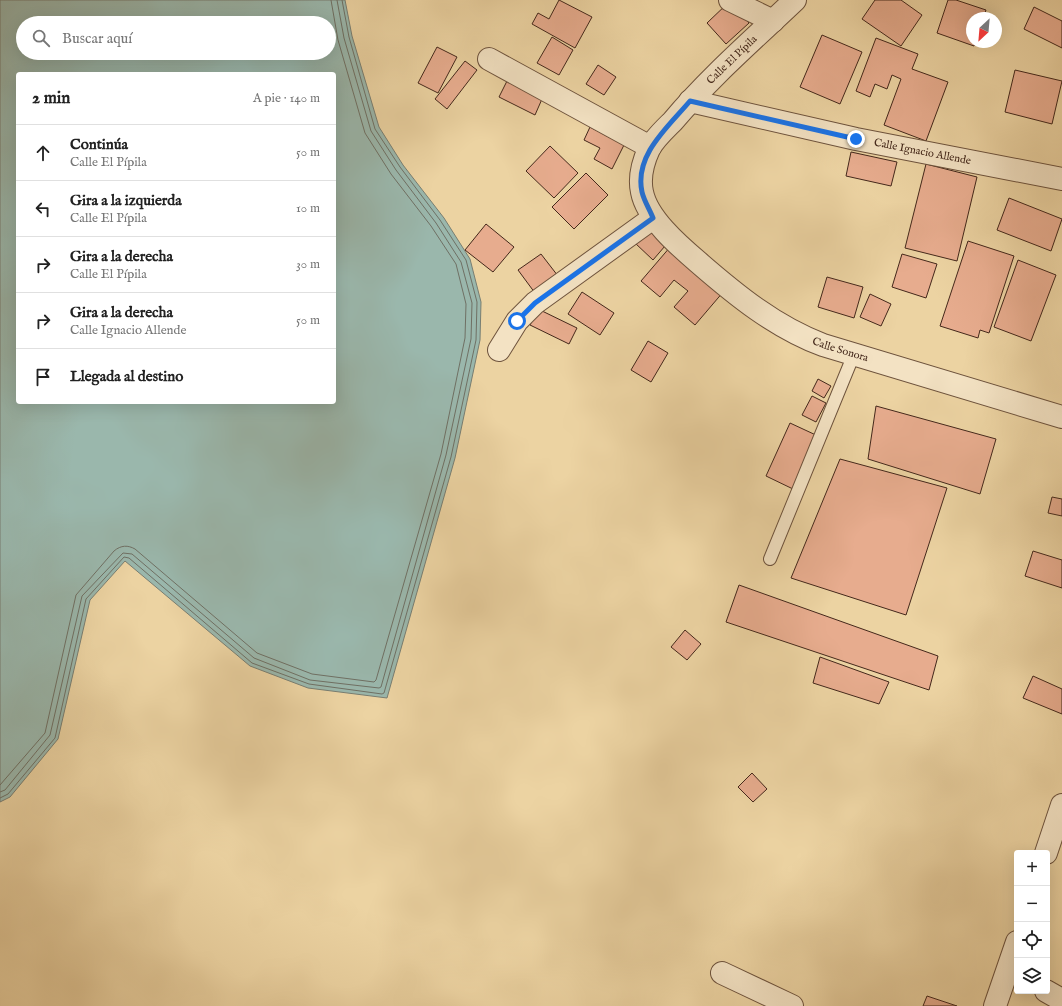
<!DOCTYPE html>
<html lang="es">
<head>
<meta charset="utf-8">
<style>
  :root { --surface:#fff; --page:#f2f2f2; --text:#222; --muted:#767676; --line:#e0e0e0 }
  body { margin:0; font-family:"IM FELL English",serif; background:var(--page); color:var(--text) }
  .controls { position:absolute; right:12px; bottom:12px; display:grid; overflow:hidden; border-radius:4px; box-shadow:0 4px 16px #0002 }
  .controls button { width:36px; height:36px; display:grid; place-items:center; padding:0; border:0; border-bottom:1px solid var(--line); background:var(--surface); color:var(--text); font:20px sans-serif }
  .compass { position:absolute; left:966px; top:12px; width:36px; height:36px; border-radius:50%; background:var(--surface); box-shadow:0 4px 16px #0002; rotate:206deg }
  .stop { position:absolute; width:12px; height:12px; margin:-9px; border:3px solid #1a73e8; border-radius:50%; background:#fff }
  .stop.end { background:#1a73e8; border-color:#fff; box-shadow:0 1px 4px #0008 }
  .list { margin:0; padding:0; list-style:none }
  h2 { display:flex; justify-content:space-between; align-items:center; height:52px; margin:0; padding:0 16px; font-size:17px }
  h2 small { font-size:13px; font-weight:400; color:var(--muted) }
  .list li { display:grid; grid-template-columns:26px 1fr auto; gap:12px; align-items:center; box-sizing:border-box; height:56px; padding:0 16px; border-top:1px solid var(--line) }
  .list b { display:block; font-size:15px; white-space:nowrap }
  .list p { margin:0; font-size:13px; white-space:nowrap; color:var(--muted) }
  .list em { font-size:13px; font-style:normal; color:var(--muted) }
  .icon { flex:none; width:22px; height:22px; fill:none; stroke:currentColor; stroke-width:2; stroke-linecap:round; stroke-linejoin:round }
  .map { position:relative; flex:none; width:1062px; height:1006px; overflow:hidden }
  .search { position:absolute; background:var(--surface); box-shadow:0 4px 16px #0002; left:16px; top:16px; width:320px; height:44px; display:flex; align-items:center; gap:10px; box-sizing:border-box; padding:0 14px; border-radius:22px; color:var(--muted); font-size:15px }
  .panel { position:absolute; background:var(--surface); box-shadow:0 4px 16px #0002; left:16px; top:72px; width:320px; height:332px; border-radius:4px }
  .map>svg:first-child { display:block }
  .water { fill:#9ab7ac; stroke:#787e72; fill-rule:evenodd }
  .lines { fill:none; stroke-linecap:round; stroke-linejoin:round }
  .shore { stroke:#6f7064; stroke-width:1 }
  .building { fill:#e7ac8e; stroke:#44281b }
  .service-casing { stroke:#6e533d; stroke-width:14 }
  .minor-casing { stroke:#6e533d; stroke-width:24 }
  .service { stroke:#f3e2c3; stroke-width:12 }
  .minor { stroke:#f3e2c3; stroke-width:22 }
  .route { stroke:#1a73e8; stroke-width:5 }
  .labels { text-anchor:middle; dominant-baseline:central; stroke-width:4; stroke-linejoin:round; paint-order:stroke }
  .street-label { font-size:11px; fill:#44281b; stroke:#f3e2c3 }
</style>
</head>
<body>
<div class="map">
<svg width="1062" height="1006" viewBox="0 0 1062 1006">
  <rect width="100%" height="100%" fill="#ecd3a2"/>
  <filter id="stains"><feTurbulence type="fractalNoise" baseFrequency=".005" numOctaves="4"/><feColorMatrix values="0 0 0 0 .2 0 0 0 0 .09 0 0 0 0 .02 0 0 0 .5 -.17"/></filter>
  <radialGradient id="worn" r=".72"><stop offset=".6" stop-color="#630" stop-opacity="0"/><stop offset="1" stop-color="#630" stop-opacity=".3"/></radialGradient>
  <path class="water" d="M0 0H345L352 36 379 127 403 165 444 218 470 259 481 302 480 340 455 458 387 698 308 688 250 666 125 561 90 600 58 739 10 797 0 802ZM23 23H329V53H23ZM18 74H334V402H18Z"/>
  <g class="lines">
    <g class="shore">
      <path d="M0 785 45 733 76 595 114 551C121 545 128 545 135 549L257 653 312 674 374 682 376 680 441 454 465 338 466 304 456 264 431 226 391 174 365 133 338 40 331 0"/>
      <path d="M0 792 5 790 50 735 82 596 123 553 132 554 254 658 310 680 379 688 381 687 446 455 471 339 472 303 461 262 436 223 396 170 371 131 344 38 337 0"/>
      <path d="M0 798 8 794 55 738 86 599 124 557 129 558 252 663 309 684 382 694 384 693 451 457 476 340 477 302 466 260 440 220 400 167 375 129 349 37 342 0"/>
    </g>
  </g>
  <g class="building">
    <path d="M559 0 592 17 575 48 532 24 538 13 549 19Z"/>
    <path d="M875 0H901L922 15 901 46 862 19Z"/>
    <path d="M948 0H956L986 10 983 18H972V42H975L974 46 937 33Z"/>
    <path d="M729 2 749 23 726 44 707 23Z"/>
    <path d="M1034 7 1062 21V48L1024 29Z"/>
    <path d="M822 35 862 52 840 104 800 87Z"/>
    <path d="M552 37 573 50 559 75 537 63Z"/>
    <path d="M876 38 918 54 912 69 948 82 926 141 884 125 901 79 892 75 887 89 875 84 870 97 856 91Z"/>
    <path d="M437 47 457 57 438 93 418 83Z"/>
    <path d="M465 61 477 70 447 109 435 99Z"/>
    <path d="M598 65 616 77 604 95 586 84Z"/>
    <path d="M1015 70 1062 81 1052 124 1005 112Z"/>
    <path d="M507 81 542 99 535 115 499 97Z"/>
    <path d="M590 127 624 145 612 169 594 159 600 148 584 140Z"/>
    <path d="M550 146 578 173 554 198 526 171Z"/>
    <path d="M851 152 897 162 891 186 846 176Z"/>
    <path d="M926 164 977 177 957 261 905 248Z"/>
    <path d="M586 173 608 195 574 229 552 207Z"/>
    <path d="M1009 198 1062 219 1051 251 997 230Z"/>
    <path d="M653 223 671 239 653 260 635 243Z"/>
    <path d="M486 224 514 247 493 272 465 250Z"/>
    <path d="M968 241 1014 256 989 333 980 330 978 338 940 326Z"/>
    <path d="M671 246 724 291 695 325 674 307 688 291 674 280 660 297 641 281Z"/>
    <path d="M541 254 558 276 535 293 518 270Z"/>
    <path d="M902 254 937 264 926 298 892 287Z"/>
    <path d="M1018 260 1056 275 1031 341 994 327Z"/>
    <path d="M827 277 863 287 854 318 818 307Z"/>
    <path d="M582 292 614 313 600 335 568 314Z"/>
    <path d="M870 294 891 304 881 326 860 317Z"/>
    <path d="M538 309 577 328 569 344 530 325Z"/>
    <path d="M648 341 668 353 651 382 631 370Z"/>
    <path d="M818 379 831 386 824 398 812 391Z"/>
    <path d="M812 396 826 403 816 422 802 415Z"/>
    <path d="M876 406 996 439 980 494 868 459Z"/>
    <path d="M790 423 818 436 793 489 766 476Z"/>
    <path d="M840 459 947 488 906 615 791 578Z"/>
    <path d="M1052 497 1062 499V516L1048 513Z"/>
    <path d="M1033 551 1062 560V588L1025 576Z"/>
    <path d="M739 585 938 656 929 690 726 622Z"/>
    <path d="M685 630 701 644 687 660 671 647Z"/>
    <path d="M820 657 889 682 879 704 813 683Z"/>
    <path d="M1033 676 1062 689V714L1023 698Z"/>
    <path d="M752 773 767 789 753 802 738 787Z"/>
    <path d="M927 996 957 1006H923Z"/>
  </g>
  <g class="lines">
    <g class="service-casing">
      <path id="service" d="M770 559 854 354"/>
    </g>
    <g class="minor-casing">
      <g id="minor">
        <path d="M730 0 773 21"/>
        <path id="s1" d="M795 0C754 39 710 77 673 121 665 129 654 139 649 149 643 162 639 178 642 192 647 218 678 245 698 262 736 295 775 327 823 345L1062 417"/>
        <path d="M489 59 650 147"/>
        <path id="s2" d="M690 101 856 139 1062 179"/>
        <path d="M499 350 517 321 535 303 653 218"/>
        <path d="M1046 853 1062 805"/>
        <path d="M722 973 792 1006"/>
        <path d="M1046 991 1062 1000"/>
        <path d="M995 1006 1017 942"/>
      </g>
    </g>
    <use href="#service" class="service"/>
    <use href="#minor" class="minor"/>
  </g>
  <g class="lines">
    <path class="route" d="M517 321 535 303 653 218C650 210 644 201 642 192 634 155 668 127 690 101L856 139"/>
  </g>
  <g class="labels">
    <g class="street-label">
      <text transform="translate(732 60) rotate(-44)">Calle El Pípila</text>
      <text stroke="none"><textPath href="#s2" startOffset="238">Calle Ignacio Allende</textPath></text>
      <text stroke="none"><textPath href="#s1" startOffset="513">Calle Sonora</textPath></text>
    </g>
  </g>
  <rect width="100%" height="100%" filter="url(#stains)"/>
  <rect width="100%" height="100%" fill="url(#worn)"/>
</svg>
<div class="controls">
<button>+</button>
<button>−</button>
<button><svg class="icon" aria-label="locate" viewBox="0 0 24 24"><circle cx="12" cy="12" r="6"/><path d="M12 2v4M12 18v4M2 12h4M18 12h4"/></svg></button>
<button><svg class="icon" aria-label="layers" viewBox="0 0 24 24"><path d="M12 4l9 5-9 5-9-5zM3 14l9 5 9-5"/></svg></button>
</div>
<svg class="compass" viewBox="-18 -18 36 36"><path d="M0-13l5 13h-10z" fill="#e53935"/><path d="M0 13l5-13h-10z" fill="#767676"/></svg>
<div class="stop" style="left:517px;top:321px"></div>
<div class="stop end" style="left:856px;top:139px"></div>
<div class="search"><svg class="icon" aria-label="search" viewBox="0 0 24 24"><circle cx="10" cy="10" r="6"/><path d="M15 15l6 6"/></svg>Buscar aquí</div>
<section class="panel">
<h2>2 min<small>A pie · 140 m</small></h2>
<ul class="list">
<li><svg class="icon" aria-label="ahead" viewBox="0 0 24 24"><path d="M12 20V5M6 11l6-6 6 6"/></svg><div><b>Continúa</b><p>Calle El Pípila</p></div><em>50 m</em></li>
<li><svg class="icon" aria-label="left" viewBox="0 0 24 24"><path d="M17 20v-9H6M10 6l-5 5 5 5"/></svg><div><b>Gira a la izquierda</b><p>Calle El Pípila</p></div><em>10 m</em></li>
<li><svg class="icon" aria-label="right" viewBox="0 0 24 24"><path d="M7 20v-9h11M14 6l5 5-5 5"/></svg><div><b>Gira a la derecha</b><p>Calle El Pípila</p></div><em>30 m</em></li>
<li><svg class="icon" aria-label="right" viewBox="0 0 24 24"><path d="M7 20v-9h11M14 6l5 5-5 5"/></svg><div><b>Gira a la derecha</b><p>Calle Ignacio Allende</p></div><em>50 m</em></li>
<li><svg class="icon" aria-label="arrive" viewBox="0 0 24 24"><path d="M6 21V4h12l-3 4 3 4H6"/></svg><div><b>Llegada al destino</b></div></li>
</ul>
</section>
</div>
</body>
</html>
